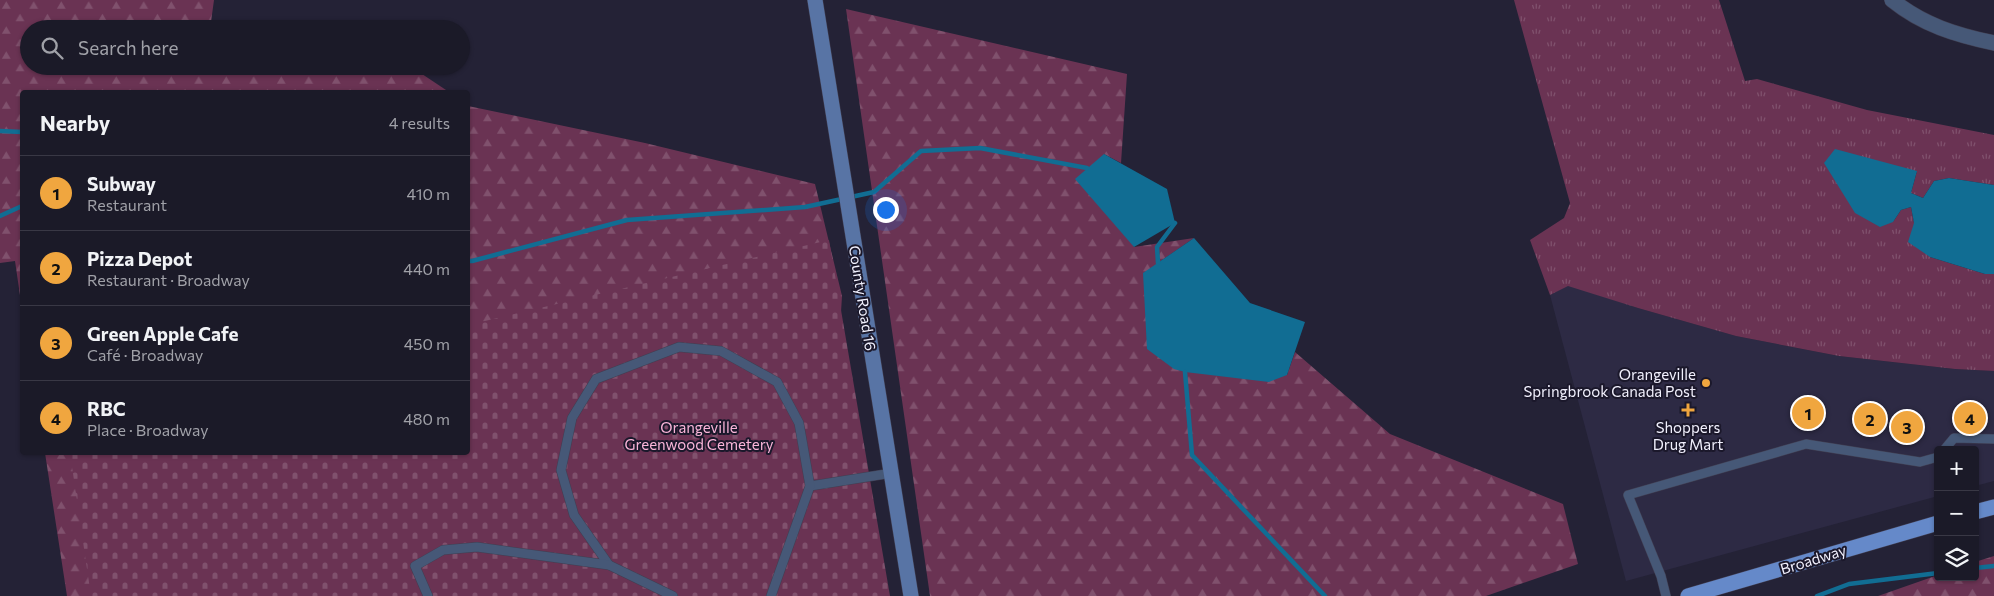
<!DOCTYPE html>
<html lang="en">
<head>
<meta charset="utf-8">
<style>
  :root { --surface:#1b1a28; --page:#282734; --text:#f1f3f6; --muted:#a0a1a8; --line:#393845; --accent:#f0a63f }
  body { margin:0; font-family:Commissioner,sans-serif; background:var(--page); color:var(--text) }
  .controls { position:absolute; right:15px; bottom:15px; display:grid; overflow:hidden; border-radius:5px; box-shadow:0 1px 4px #0004 }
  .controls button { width:45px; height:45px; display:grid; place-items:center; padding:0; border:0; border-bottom:1px solid var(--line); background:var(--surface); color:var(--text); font:25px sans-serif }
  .you { position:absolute; left:885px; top:209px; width:18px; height:18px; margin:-12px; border:4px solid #fff; border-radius:50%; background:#1a73e8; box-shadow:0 0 0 8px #1a73e833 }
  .badge { display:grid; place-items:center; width:32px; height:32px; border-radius:50%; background:var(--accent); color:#111; font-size:16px; font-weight:700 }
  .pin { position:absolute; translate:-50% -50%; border:2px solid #fff; box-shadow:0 1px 5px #0006 }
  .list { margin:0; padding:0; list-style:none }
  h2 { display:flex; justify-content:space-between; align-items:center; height:65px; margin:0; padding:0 20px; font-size:21px }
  h2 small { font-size:16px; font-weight:400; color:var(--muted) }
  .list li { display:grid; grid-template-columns:32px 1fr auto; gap:15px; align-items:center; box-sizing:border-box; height:75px; padding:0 20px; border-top:1px solid var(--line) }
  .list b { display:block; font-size:19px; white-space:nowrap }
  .list p { margin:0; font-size:16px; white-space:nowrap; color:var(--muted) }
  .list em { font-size:16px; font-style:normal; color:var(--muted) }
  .icon { flex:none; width:28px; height:28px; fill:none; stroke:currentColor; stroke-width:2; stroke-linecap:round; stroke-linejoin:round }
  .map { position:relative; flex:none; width:1994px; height:596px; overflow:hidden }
  .search { position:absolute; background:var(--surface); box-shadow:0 1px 4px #0004; left:20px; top:20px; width:450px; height:55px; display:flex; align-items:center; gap:12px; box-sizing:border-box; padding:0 18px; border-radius:28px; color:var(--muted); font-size:19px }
  .panel { position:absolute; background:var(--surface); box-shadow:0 1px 4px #0004; left:20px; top:90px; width:450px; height:365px; border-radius:5px }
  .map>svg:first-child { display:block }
  .built { fill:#2d2a44 }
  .grass { fill:url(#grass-tufts) }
  .forest { fill:url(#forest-firs) }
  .cemetery { fill:url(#cemetery-stones) }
  .water { fill:#116d93 }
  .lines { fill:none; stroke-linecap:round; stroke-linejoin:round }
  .stream { stroke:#116d93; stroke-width:4.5 }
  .service-casing { stroke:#413f52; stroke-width:10 }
  .minor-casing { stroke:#413f52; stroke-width:16 }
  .secondary-casing { stroke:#413f52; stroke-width:16 }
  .primary-casing { stroke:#413f52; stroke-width:16 }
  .service { stroke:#465877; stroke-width:9 }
  .minor { stroke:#465877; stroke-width:15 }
  .secondary { stroke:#5874a5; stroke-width:15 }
  .primary { stroke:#6589c9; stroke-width:15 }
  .poi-dot { fill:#f0a63f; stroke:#1b182b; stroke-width:2 }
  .labels { text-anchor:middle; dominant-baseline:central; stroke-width:4; stroke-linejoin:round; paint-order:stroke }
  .street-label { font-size:15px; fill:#f1f0fd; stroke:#1b182b }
  .poi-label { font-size:15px; fill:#f1f0fd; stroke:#1b182b; text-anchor:end }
  .park-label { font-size:15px; fill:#fab5d9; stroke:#1b182b }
</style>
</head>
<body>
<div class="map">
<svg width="1994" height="596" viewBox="0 0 1994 596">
  <defs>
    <pattern id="grass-tufts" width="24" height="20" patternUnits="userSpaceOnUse" patternTransform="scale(1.25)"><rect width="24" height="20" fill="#6a3353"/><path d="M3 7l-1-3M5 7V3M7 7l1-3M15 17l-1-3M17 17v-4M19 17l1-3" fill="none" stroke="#80516d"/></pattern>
    <pattern id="forest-firs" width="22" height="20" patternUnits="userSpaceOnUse" patternTransform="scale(1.25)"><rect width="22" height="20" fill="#6a3353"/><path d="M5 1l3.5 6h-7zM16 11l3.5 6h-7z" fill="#80516d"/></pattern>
    <pattern id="cemetery-stones" width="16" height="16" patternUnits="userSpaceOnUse" patternTransform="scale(1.25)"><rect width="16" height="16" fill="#6a3353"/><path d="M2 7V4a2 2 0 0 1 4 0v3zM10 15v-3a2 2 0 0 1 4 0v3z" fill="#80516d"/></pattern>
  </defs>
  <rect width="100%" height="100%" fill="#242236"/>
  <path class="built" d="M1568 285 1638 308 1736 336 1839 356 1955 369 1994 371V481L1975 486V450H1938V496L1626 581 1550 295Z"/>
  <path class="grass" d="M1514 0H1719L1745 81 1757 79 1867 110 1994 135V185L1949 178 1934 181 1923 198 1911 193 1917 171 1893 222 1901 210 1911 207 1914 223 1930 257 1985 274H1994V371L1955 369 1839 356 1736 336 1638 308 1568 286 1550 295 1530 240 1564 218 1570 203Z"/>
  <g class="forest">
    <path d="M0 0H214L210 29H29V66H410L449 92H22V309L15 261 0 263Z"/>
    <path d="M846 9 1127 74 1121 163 1104 154 1134 247 1194 238 1158 263 1287 375 1295 352 1390 434 1563 504 1578 564 1486 596H930Z"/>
    <path d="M468 106 645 143 815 184 842 296 833 440 411 596H67L45 453 468 452Z"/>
    <path d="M1994 556V596H1878L1938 575V577H1975V562Z"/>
  </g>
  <path class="cemetery" d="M829 240 890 596H91L70 453 468 452V325Z"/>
  <g class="water">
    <path d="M1835 149 1917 171 1911 193 1923 198 1934 181 1949 178 1994 185V274H1985L1930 257 1908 242 1914 223 1911 207 1901 210 1893 222 1880 227 1855 213 1824 163Z"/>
    <path d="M1104 154 1167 189 1175 223 1134 247 1075 179Z"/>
    <path d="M1194 238 1250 303 1305 322 1287 375 1269 382 1185 372 1174 369 1147 349 1143 273Z"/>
  </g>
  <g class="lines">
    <g class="stream">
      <path d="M0 131 22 132"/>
      <path d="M0 216 22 206"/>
      <path d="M468 261H472L627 220 805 207 874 192 921 151 980 148 1087 168"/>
      <path d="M1158 263 1157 247 1175 223"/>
      <path d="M1185 372 1192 455 1325 596"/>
      <path d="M1975 568 1994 566"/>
      <path d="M1817 596 1849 584 1938 573"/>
    </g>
    <g class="service-casing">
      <g id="service">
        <path d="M1944 450 1954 438 1994 439"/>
        <path d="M810 486 892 473"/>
        <path d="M609 565 574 515 561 470 572 418 596 379 679 347 721 351 777 382 799 423 810 486 771 596"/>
        <path d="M428 596 415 566 443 550 477 547 609 565 673 596"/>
        <path d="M1666 596 1661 576 1628 495 1806 444 1920 462 1938 457"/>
      </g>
    </g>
    <g class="minor-casing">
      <path id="minor" d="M1892 0C1923 25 1956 35 1994 43"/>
    </g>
    <g class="secondary-casing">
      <path id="secondary" d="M815 0 911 596"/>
    </g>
    <g class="primary-casing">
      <g id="primary">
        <path d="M1975 512 1994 507"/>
        <path d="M1688 596 1938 523"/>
      </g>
    </g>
    <use href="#service" class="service"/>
    <use href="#minor" class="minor"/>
    <use href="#secondary" class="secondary"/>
    <use href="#primary" class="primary"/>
  </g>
  <g class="poi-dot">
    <circle cx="1706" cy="383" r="5"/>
    <path d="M1685.5 402.5h5v5h5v5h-5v5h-5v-5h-5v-5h5z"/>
  </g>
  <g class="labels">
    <g class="street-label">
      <text transform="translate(863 298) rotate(81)">County Road 16</text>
      <text transform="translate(1813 559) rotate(-17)">Broadway</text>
    </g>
    <g class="poi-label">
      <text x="1696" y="374">Orangeville<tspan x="1696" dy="17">Springbrook Canada Post</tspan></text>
      <text x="1688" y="427" text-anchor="middle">Shoppers<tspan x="1688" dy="17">Drug Mart</tspan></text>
    </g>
    <g class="park-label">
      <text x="699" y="427">Orangeville<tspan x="699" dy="17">Greenwood Cemetery</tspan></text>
    </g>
  </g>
</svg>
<div class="controls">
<button>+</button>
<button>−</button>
<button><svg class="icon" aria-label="layers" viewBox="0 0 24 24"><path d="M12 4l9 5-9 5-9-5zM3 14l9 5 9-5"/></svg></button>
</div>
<div class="you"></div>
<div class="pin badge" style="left:1808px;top:413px">1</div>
<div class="pin badge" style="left:1870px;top:419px">2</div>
<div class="pin badge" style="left:1907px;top:427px">3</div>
<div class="pin badge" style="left:1970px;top:418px">4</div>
<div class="search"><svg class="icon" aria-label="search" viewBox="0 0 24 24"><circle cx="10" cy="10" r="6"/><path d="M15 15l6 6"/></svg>Search here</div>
<section class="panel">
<h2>Nearby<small>4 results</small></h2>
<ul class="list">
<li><span class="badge">1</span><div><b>Subway</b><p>Restaurant</p></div><em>410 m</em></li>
<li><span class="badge">2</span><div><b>Pizza Depot</b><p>Restaurant · Broadway</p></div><em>440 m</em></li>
<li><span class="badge">3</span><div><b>Green Apple Cafe</b><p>Café · Broadway</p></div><em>450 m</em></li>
<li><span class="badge">4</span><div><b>RBC</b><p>Place · Broadway</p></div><em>480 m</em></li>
</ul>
</section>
</div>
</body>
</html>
